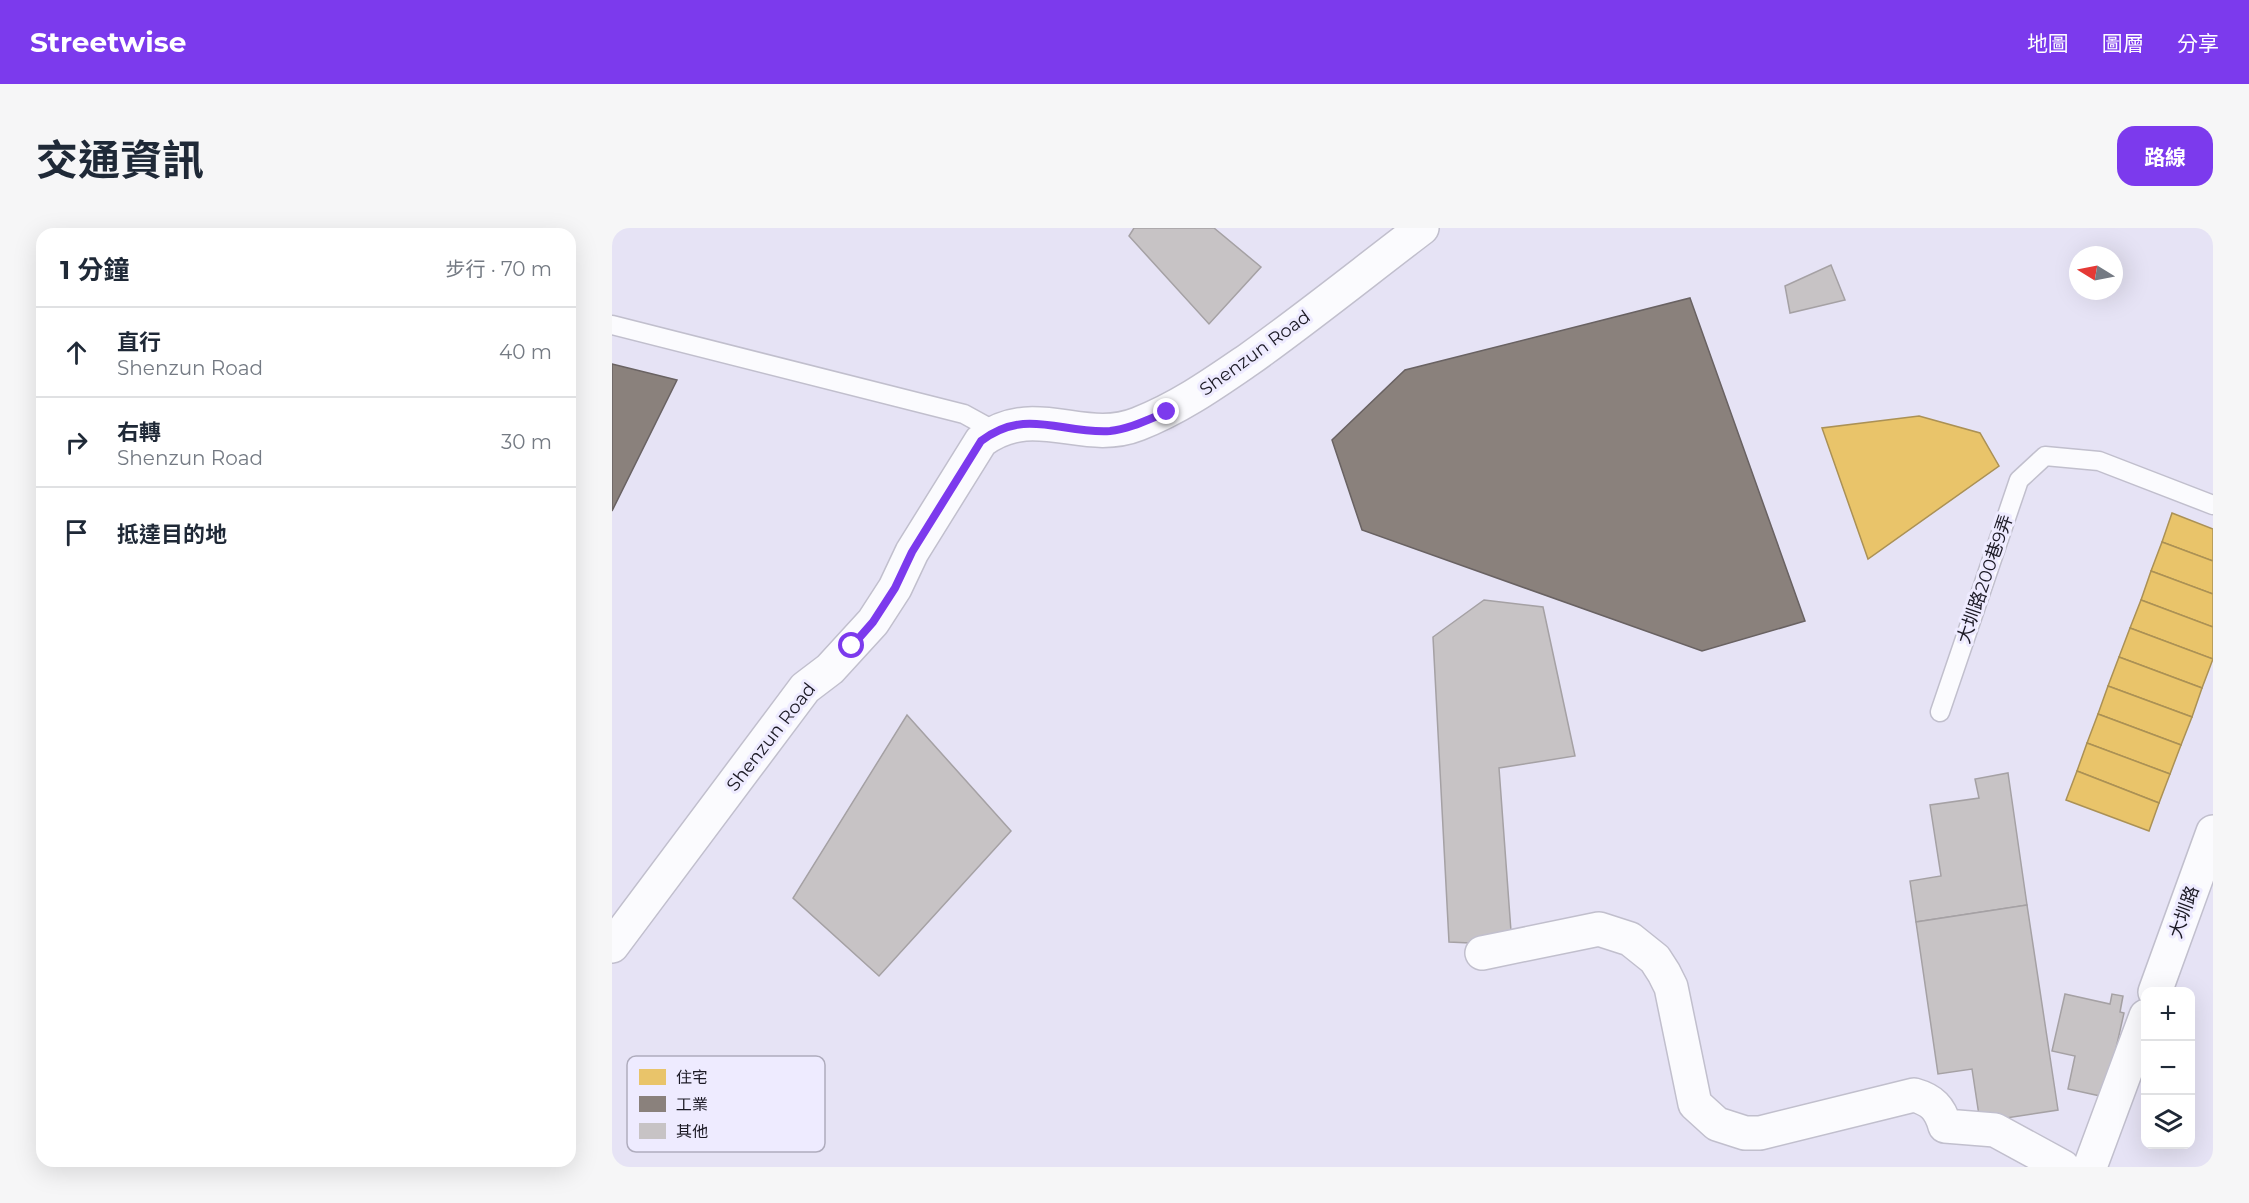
<!DOCTYPE html>
<html lang="zh-TW">
<head>
<meta charset="utf-8">
<style>
  :root { --surface:#fff; --page:#f6f6f7; --text:#1f2937; --muted:#747a83; --line:#e0e1e3; --accent:#7c3aed }
  body { margin:0; font-family:Montserrat,"Noto Sans TC",sans-serif; background:var(--page); color:var(--text) }
  .controls { position:absolute; right:18px; bottom:18px; display:grid; overflow:hidden; border-radius:12px; box-shadow:0 6px 24px #0002 }
  .controls button { width:54px; height:54px; display:grid; place-items:center; padding:0; border:0; border-bottom:2px solid var(--line); background:var(--surface); color:var(--text); font:30px sans-serif }
  .compass { position:absolute; left:1457px; top:18px; width:54px; height:54px; border-radius:50%; background:var(--surface); box-shadow:0 6px 24px #0002; rotate:280deg }
  .stop { position:absolute; width:18px; height:18px; margin:-14px; border:4px solid #7c3aed; border-radius:50%; background:#fff }
  .stop.end { background:#7c3aed; border-color:#fff; box-shadow:0 2px 6px #0008 }
  .list { margin:0; padding:0; list-style:none }
  h2 { display:flex; justify-content:space-between; align-items:center; height:78px; margin:0; padding:0 24px; font-size:26px }
  h2 small { font-size:20px; font-weight:400; color:var(--muted) }
  .list li { display:grid; grid-template-columns:39px 1fr auto; gap:18px; align-items:center; box-sizing:border-box; height:90px; padding:0 24px; border-top:2px solid var(--line) }
  .list b { display:block; font-size:22px; white-space:nowrap }
  .list p { margin:0; font-size:20px; white-space:nowrap; color:var(--muted) }
  .list em { font-size:20px; font-style:normal; color:var(--muted) }
  .icon { flex:none; width:33px; height:33px; fill:none; stroke:currentColor; stroke-width:2; stroke-linecap:round; stroke-linejoin:round }
  .map { position:relative; flex:none; width:1601px; height:939px; overflow:hidden; border-radius:18px }
  header { display:flex; align-items:center; gap:36px; box-sizing:border-box; height:84px; padding:0 30px; background:var(--accent); color:#fff }
  header strong { font-size:28px }
  nav { display:flex; gap:33px; margin-inline-start:auto; font-size:21px }
  .intro { display:flex; align-items:center; justify-content:space-between; box-sizing:border-box; height:144px; padding:0 36px }
  h1 { margin:0; font-size:42px }
  .button { padding:15px 27px; border-radius:18px; background:var(--accent); color:#fff; font-size:21px; font-weight:700 }
  main { display:flex; gap:36px; padding:0 36px }
  aside { flex:1; background:var(--surface); border-radius:18px; box-shadow:0 6px 24px #0002 }
  .map>svg:first-child { display:block }
  .homes { fill:#e9c46a; stroke:#ab9155; stroke-width:1.5 }
  .industry { fill:#8a817c; stroke:#696262; stroke-width:1.5 }
  .building { fill:#c7c3c5; stroke:#a5a1a4; stroke-width:1.5 }
  .lines { fill:none; stroke-linecap:round; stroke-linejoin:round }
  .service-casing { stroke:#c1bfcd; stroke-width:21 }
  .minor-casing { stroke:#c1bfcd; stroke-width:36 }
  .tertiary-casing { stroke:#c1bfcd; stroke-width:36 }
  .service { stroke:#fbfbfe; stroke-width:18 }
  .minor { stroke:#fbfbfe; stroke-width:33 }
  .tertiary { stroke:#fbfbfe; stroke-width:33 }
  .route { stroke:#7c3aed; stroke-width:8 }
  .labels { text-anchor:middle; dominant-baseline:central; stroke-width:6; stroke-linejoin:round; paint-order:stroke }
  .street-label { font-size:18px; fill:#1b1924; stroke:#eeebff }
  .key { fill:#eeebff; stroke:#afacbd; stroke-width:1.5 }
  .key-label { font-size:16px; fill:#1b1924 }
</style>
</head>
<body>
<header>
<strong>Streetwise</strong>
<nav><a>地圖</a><a>圖層</a><a>分享</a></nav>
</header>
<div class="intro"><h1>交通資訊</h1><a class="button">路線</a></div>
<main>
<aside>
<h2>1 分鐘<small>步行 · 70 m</small></h2>
<ul class="list">
<li><svg class="icon" aria-label="ahead" viewBox="0 0 24 24"><path d="M12 20V5M6 11l6-6 6 6"/></svg><div><b>直行</b><p>Shenzun Road</p></div><em>40 m</em></li>
<li><svg class="icon" aria-label="right" viewBox="0 0 24 24"><path d="M7 20v-9h11M14 6l5 5-5 5"/></svg><div><b>右轉</b><p>Shenzun Road</p></div><em>30 m</em></li>
<li><svg class="icon" aria-label="arrive" viewBox="0 0 24 24"><path d="M6 21V4h12l-3 4 3 4H6"/></svg><div><b>抵達目的地</b></div></li>
</ul>
</aside>
<div class="map">
<svg width="1601" height="939" viewBox="0 0 1601 939">
  <rect width="100%" height="100%" fill="#e6e3f5"/>
  <g class="homes">
    <path d="M1307 188 1368 205 1387 238 1256 331 1210 200Z"/>
    <path d="M1560 285 1601 301V333L1550 314Z"/>
    <path d="M1550 314 1601 333V366L1539 343Z"/>
    <path d="M1539 343 1601 366V399L1529 372Z"/>
    <path d="M1529 372 1601 399V431L1518 400Z"/>
    <path d="M1518 400 1601 431 1590 460 1507 429Z"/>
    <path d="M1507 429 1590 460 1580 489 1496 458Z"/>
    <path d="M1496 458 1580 489 1569 517 1486 486Z"/>
    <path d="M1486 486 1569 517 1558 546 1475 515Z"/>
    <path d="M1475 515 1558 546 1547 575 1465 543Z"/>
    <path d="M1465 543 1547 575 1537 603 1454 572Z"/>
  </g>
  <g class="industry">
    <path d="M1078 70 1193 393 1090 423 750 302 720 212 793 142Z"/>
    <path d="M0 136 65 152 0 283Z"/>
  </g>
  <g class="building">
    <path d="M522 0H602L649 39 597 96 517 8Z"/>
    <path d="M1219 37 1233 72 1178 85 1173 58Z"/>
    <path d="M872 372 931 379 963 528 887 540 900 717 837 714 821 409Z"/>
    <path d="M295 487 399 603 267 748 181 670Z"/>
    <path d="M1396 545 1415 677 1304 694 1298 653 1329 648 1318 577 1367 570 1363 551Z"/>
    <path d="M1415 677 1446 882 1368 894 1360 841 1326 846 1304 694Z"/>
    <path d="M1453 766 1498 776 1500 766 1511 768 1508 784 1512 785 1493 869 1456 861 1463 828 1440 823Z"/>
  </g>
  <g class="lines">
    <g class="service-casing">
      <g id="service">
        <path d="M0 97 352 186 383 203"/>
        <path d="M1328 484 1407 252 1433 228 1487 233 1601 277"/>
      </g>
    </g>
    <g class="minor-casing">
      <g id="minor">
        <path d="M0 718 193 460 218 441 261 394 283 360 300 324 369 213C423 173 471 218 526 196 567 180 601 156 636 132 695 90 752 44 810 0"/>
        <path d="M870 725 987 701 1018 711 1043 731 1052 745 1059 759 1083 876 1105 896 1133 905H1148L1302 867C1320 872 1328 880 1333 898L1383 902 1451 939"/>
      </g>
    </g>
    <g class="tertiary-casing">
      <g id="tertiary">
        <path d="M1543 764 1601 604"/>
        <path d="M1478 939 1534 788"/>
      </g>
    </g>
    <use href="#service" class="service"/>
    <use href="#minor" class="minor"/>
    <use href="#tertiary" class="tertiary"/>
  </g>
  <g class="lines">
    <path class="route" d="M240 418 261 394 283 360 300 324 369 213C414 179 449 206 498 203 518 201 537 191 555 184"/>
  </g>
  <g class="labels">
    <g class="street-label">
      <text transform="translate(643 125) rotate(-36)">Shenzun Road</text>
      <text transform="translate(1373 351) rotate(-71)">大圳路200巷9弄</text>
      <text transform="translate(159 509) rotate(-52)">Shenzun Road</text>
      <text transform="translate(1572 684) rotate(-70)">大圳路</text>
    </g>
  </g>
  <rect x="15" y="828" width="198" height="96" rx="9" class="key"/>
  <rect x="27" y="841" width="27" height="16" fill="#e9c46a"/>
  <rect x="27" y="868" width="27" height="16" fill="#8a817c"/>
  <rect x="27" y="895" width="27" height="16" fill="#c7c3c5"/>
  <g class="key-label">
    <text x="64" y="855">住宅</text>
    <text x="64" y="882">工業</text>
    <text x="64" y="909">其他</text>
  </g>
</svg>
<div class="controls">
<button>+</button>
<button>−</button>
<button><svg class="icon" aria-label="layers" viewBox="0 0 24 24"><path d="M12 4l9 5-9 5-9-5zM3 14l9 5 9-5"/></svg></button>
</div>
<svg class="compass" viewBox="-18 -18 36 36"><path d="M0-13l5 13h-10z" fill="#e53935"/><path d="M0 13l5-13h-10z" fill="#747a83"/></svg>
<div class="stop" style="left:240px;top:418px"></div>
<div class="stop end" style="left:555px;top:184px"></div>
</div>
</main>
</body>
</html>
